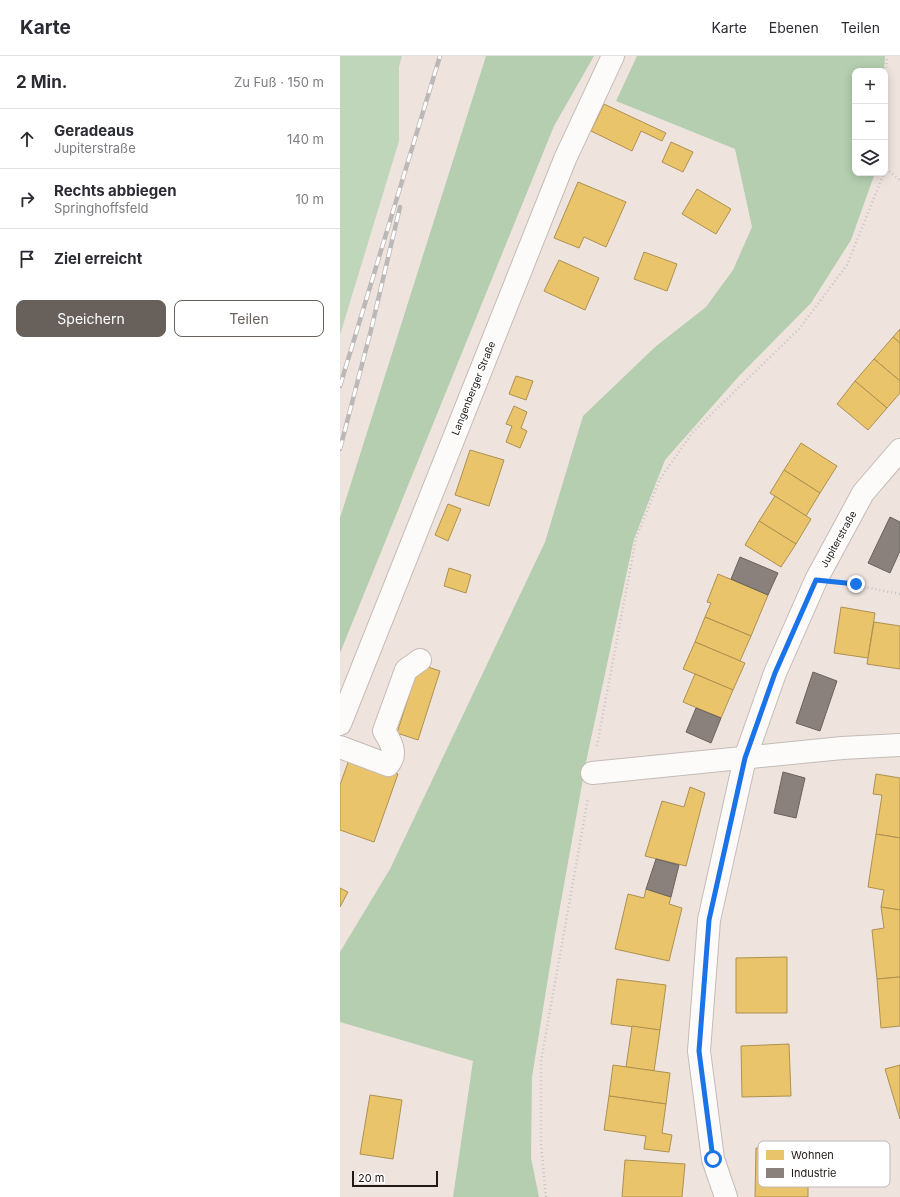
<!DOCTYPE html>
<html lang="de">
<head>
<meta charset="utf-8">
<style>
  :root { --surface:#fff; --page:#f7f7f7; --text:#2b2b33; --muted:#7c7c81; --line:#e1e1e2; --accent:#68605b }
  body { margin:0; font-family:Inter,sans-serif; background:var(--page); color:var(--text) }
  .controls { position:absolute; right:12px; top:12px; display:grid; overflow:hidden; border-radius:8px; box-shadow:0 2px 10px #0003 }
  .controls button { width:36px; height:36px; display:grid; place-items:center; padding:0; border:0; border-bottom:1px solid var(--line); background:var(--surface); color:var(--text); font:20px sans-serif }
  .scale { position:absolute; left:12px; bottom:10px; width:86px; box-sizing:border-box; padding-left:4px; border:2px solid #201915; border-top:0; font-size:11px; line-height:14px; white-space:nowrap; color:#201915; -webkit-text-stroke:3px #fff; paint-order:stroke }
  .stop { position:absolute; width:12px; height:12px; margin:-9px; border:3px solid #1a73e8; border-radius:50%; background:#fff }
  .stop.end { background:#1a73e8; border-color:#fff; box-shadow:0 1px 4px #0008 }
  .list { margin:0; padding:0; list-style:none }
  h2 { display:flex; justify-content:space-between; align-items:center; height:52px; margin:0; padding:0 16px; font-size:17px }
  h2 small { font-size:13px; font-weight:400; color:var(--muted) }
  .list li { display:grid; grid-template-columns:26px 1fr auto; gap:12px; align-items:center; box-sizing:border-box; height:60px; padding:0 16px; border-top:1px solid var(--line) }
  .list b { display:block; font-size:15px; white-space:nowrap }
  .list p { margin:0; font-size:13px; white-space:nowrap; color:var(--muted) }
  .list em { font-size:13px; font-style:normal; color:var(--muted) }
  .actions { display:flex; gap:8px; padding:12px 16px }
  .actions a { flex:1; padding:9px 0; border:1px solid var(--accent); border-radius:8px; text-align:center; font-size:14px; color:var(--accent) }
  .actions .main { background:var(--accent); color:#fff }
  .icon { flex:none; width:22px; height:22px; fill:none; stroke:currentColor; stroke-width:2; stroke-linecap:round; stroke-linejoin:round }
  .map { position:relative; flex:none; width:560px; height:1141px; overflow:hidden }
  header { display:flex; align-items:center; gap:24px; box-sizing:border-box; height:56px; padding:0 20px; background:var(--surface); border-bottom:1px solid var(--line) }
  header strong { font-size:19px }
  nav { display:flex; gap:22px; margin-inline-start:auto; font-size:14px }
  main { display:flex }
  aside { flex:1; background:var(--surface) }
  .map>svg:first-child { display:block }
  .green { fill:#bfd6ba }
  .forest { fill:#b4ceaf }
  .homes { fill:#e9c46a; stroke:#ad9150 }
  .industry { fill:#8a817c; stroke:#6a625d }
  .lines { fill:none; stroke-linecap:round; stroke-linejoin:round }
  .minor-casing { stroke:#c4bbb6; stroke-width:24 }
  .major-casing { stroke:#c4bbb6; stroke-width:24 }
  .path { stroke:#c8c3c2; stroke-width:2.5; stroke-dasharray:1 3; stroke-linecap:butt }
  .minor { stroke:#fdfbfa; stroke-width:22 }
  .major { stroke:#fdfbfa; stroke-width:22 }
  .rail-casing { stroke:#bbb8b7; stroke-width:4.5 }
  .rail { stroke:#fff; stroke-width:3; stroke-dasharray:9; stroke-linecap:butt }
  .route { stroke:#1a73e8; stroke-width:5 }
  .labels { text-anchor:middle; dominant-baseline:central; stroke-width:4; stroke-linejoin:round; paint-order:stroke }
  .street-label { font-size:10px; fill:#201915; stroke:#fff }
  .key { fill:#fff; stroke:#bcbab9; stroke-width:1 }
  .key-label { font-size:11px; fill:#201915 }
</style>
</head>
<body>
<header>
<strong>Karte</strong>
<nav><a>Karte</a><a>Ebenen</a><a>Teilen</a></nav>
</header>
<main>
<aside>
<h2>2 Min.<small>Zu Fuß · 150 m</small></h2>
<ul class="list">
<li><svg class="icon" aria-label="ahead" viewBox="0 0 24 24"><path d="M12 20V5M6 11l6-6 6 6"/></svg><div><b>Geradeaus</b><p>Jupiterstraße</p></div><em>140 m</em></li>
<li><svg class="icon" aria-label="right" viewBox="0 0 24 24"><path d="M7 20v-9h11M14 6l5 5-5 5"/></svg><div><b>Rechts abbiegen</b><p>Springhoffsfeld</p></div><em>10 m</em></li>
<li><svg class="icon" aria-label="arrive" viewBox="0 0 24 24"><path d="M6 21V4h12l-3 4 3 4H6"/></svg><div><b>Ziel erreicht</b></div></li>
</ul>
<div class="actions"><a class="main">Speichern</a><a>Teilen</a></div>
</aside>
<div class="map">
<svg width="560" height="1141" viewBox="0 0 560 1141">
  <rect width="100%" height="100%" fill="#efe3de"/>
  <path class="green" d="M0 0H62L59 11V85L0 279Z"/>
  <g class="forest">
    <path d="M146 0H254L214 70 0 597V462Z"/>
    <path d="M297 0H545L544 15H515V117H535L511 184 471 247 399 320 325 404 294 483 246 706 215 879 192 1021 191 1102 199 1141H113L133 1005 0 966V896L50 813 205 486 243 360 315 291 366 251 393 214 412 171 395 93 276 45Z"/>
  </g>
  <g class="homes">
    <path d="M264 48 326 77 322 85 301 75 292 95 251 75Z"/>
    <path d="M331 86 353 96 343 116 322 106Z"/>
    <path d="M238 126 286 146 266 191 244 181 239 192 214 182Z"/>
    <path d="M357 133 391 153 376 178 342 158Z"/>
    <path d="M304 196 337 208 327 235 294 223Z"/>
    <path d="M219 204 259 222 245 254 204 235Z"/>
    <path d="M560 273V287L553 281Z"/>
    <path d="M553 281 560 287V325L534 303Z"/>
    <path d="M534 303 560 325V337L547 352 515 325Z"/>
    <path d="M176 320 193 325 186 344 169 338Z"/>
    <path d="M515 325 547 352 528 374 497 348Z"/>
    <path d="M174 350 187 356 181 372 187 375 180 392 166 386 172 370 166 368Z"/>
    <path d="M461 387 497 410 480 437 444 414Z"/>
    <path d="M130 394 164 404 149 450 115 439Z"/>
    <path d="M444 414 480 437 466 460 430 437Z"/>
    <path d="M435 440 471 463 456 488 419 465Z"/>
    <path d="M108 448 121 453 108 485 95 479Z"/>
    <path d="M419 465 456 488 441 511 405 489Z"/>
    <path d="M109 512 131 519 126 537 104 530Z"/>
    <path d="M378 518 428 539 411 580 365 561 371 547 367 546Z"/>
    <path d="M501 551 535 557 528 602 494 597Z"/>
    <path d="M365 561 411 580 400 605 355 586Z"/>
    <path d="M534 566 560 570V613L527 608Z"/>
    <path d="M355 586 405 607 393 634 343 613Z"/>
    <path d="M79 608 100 615 78 684 57 677Z"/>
    <path d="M355 618 393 634 381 662 343 646Z"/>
    <path d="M10 701 58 718 34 786 0 774V729Z"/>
    <path d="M536 718 560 722V782L536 778 542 739 533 738Z"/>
    <path d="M350 731 365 737 346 810 305 800 322 745 344 751Z"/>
    <path d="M536 778 560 782V854L541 851 544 834 528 831Z"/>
    <path d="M0 832 8 836 0 851Z"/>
    <path d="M306 833 331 841 329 848 342 852 329 905 275 893 288 838 304 842Z"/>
    <path d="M541 851 560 854V921L537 923 532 874 544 872Z"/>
    <path d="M447 901V957H396V902Z"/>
    <path d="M560 921V970L541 972 537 923Z"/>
    <path d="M277 923 326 929 320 974 271 968Z"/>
    <path d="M292 970 320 974 314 1015 286 1011Z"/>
    <path d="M449 988 451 1040 402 1041 401 990Z"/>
    <path d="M273 1009 330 1017 326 1048 269 1040Z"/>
    <path d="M560 1009V1063L545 1013Z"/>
    <path d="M30 1039 62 1044 53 1103 20 1098Z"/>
    <path d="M269 1040 326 1048 322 1077 332 1079 329 1096 304 1093 306 1080 264 1074Z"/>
    <path d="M416 1092 468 1093V1141H415Z"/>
    <path d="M285 1104 345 1108 342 1141H282Z"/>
  </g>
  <g class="industry">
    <path d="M550 461 560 466V495L550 517 528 507Z"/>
    <path d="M400 501 438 517 428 539 391 523Z"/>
    <path d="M473 616 497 625 480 675 456 667Z"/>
    <path d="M356 652 381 662 371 687 346 676Z"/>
    <path d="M443 716 465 722 456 762 434 757Z"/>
    <path d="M316 803 339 809 331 841 306 833Z"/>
  </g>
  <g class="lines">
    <g class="minor-casing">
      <g id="minor">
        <path d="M0 691 48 709C58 698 51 686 44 675L66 614 80 604"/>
        <path d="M252 717 502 692 560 689"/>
        <path d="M386 1141 373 1103 359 995 369 864 405 702 435 617 476 524 523 437 560 394"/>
      </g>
    </g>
    <g class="major-casing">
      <path id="major" d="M0 668 225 103 273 0"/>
    </g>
    <g class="path">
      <path d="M545 24 547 0"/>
      <path d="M545 83V115"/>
      <path d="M546 113 560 124"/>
      <path d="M504 527 560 538"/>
      <path d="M257 690 296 482 320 423 353 376 459 273 507 209 544 117"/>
      <path d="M206 1141 201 1088V1005L248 742"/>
    </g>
    <use href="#minor" class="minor"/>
    <use href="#major" class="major"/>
    <g class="rail-casing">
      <g id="rail">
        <path d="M0 330 100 0"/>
        <path d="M0 393 31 274 60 151"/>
      </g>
    </g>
    <use href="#rail" class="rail"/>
  </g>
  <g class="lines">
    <path class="route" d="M373 1103 359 995 369 864 405 702 435 617 476 524 516 528"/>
  </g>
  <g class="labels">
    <g class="street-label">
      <text transform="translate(133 332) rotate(-68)">Langenberger Straße</text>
      <text transform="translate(498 483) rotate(-61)">Jupiterstraße</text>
    </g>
  </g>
  <rect x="418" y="1085" width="132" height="46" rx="6" class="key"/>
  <rect x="426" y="1094" width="18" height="10" fill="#e9c46a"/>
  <rect x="426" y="1112" width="18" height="10" fill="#8a817c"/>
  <g class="key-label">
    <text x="451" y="1103">Wohnen</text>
    <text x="451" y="1121">Industrie</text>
  </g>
</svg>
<div class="controls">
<button>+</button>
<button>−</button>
<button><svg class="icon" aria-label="layers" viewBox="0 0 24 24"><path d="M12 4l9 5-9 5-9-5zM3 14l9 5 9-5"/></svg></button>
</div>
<div class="scale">20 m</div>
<div class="stop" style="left:373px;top:1103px"></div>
<div class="stop end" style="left:516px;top:528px"></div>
</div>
</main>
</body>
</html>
